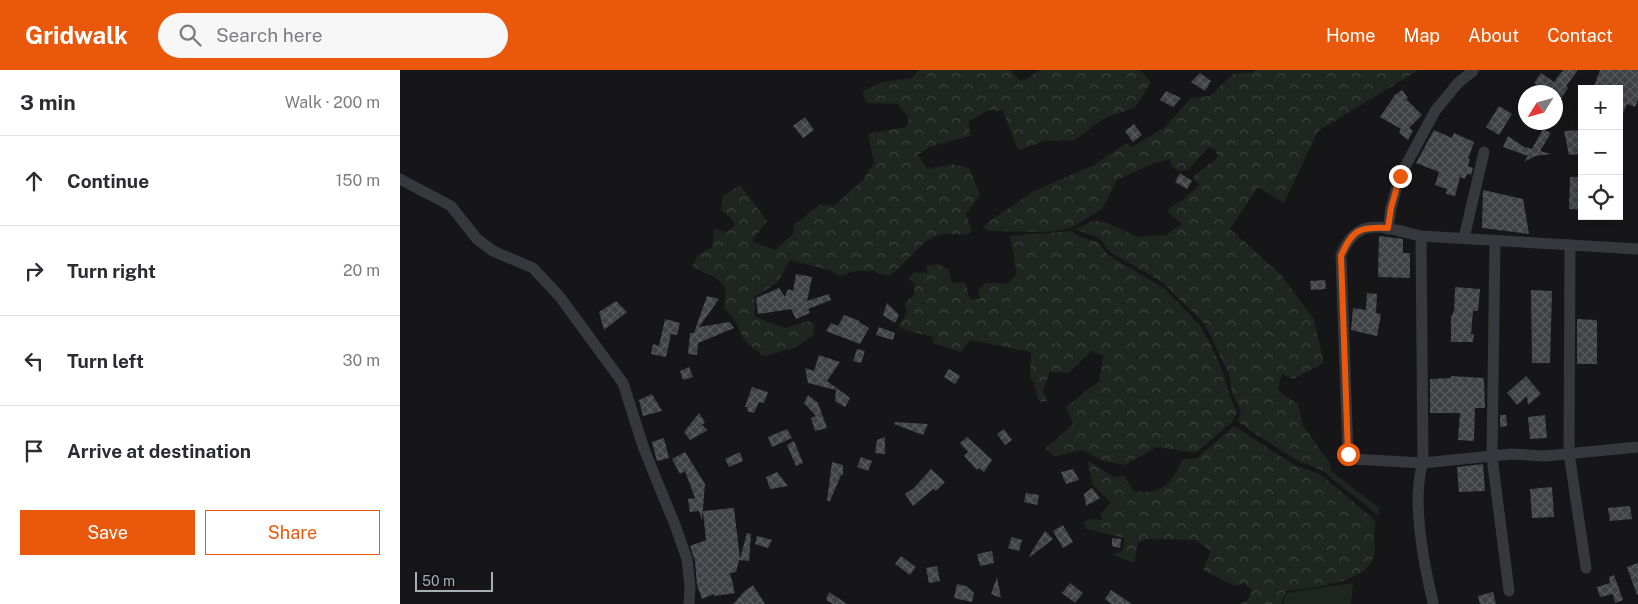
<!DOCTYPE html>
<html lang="en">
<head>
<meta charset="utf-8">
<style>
  :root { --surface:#fff; --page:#f7f7f7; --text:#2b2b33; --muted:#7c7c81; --line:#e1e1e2; --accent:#ea580c }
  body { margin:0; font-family:"Public Sans",sans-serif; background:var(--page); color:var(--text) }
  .controls { position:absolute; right:15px; top:15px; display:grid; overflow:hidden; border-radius:0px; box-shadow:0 2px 12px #0003 }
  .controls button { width:45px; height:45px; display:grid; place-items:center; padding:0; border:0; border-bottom:1px solid var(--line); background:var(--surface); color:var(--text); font:25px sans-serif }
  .compass { position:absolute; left:1118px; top:15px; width:45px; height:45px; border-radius:50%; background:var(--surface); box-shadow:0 2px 12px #0003; rotate:233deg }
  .scale { position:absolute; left:15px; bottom:12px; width:78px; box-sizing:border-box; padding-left:5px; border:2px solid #a8adb8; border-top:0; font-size:14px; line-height:18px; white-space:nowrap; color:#a8adb8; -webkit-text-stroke:4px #111113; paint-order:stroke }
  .stop { position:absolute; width:15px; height:15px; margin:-11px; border:4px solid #ea580c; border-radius:50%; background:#fff }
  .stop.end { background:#ea580c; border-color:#fff; box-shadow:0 1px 5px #0008 }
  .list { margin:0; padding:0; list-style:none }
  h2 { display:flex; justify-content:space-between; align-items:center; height:65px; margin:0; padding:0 20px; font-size:21px }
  h2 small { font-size:16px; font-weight:400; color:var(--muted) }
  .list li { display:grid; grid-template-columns:32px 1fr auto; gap:15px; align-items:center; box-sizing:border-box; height:90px; padding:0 20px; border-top:1px solid var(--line) }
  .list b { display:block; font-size:19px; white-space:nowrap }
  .list em { font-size:16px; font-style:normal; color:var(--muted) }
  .actions { display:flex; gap:10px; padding:15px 20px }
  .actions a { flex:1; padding:11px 0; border:1px solid var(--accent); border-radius:0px; text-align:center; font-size:18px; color:var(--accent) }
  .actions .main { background:var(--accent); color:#fff }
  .icon { flex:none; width:28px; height:28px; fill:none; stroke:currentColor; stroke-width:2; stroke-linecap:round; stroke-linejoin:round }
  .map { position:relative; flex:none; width:1238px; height:534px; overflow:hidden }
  header { display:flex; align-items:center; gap:30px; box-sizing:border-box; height:70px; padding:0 25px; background:var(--accent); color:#fff }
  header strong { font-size:24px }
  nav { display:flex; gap:28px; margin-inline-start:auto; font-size:18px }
  .search { width:350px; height:45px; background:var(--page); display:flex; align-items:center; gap:12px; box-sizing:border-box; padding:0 18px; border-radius:28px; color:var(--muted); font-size:19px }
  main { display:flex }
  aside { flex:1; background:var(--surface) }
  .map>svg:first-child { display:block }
  .green { fill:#1e261f }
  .forest { fill:url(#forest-crowns) }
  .building { fill:url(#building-cross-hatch) }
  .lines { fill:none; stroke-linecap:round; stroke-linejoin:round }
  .minor { stroke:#37383d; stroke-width:11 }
  .route { stroke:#ea580c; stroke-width:6 }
</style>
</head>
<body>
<header>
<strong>Gridwalk</strong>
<div class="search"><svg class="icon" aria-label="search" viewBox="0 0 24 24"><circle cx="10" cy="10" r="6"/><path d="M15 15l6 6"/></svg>Search here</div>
<nav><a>Home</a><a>Map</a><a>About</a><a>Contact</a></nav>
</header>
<main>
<aside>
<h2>3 min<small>Walk · 200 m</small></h2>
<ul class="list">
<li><svg class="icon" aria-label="ahead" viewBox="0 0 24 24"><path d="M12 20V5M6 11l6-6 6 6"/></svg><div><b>Continue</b></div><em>150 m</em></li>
<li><svg class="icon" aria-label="right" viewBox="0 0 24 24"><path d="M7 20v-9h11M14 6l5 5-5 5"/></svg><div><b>Turn right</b></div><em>20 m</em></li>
<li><svg class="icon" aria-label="left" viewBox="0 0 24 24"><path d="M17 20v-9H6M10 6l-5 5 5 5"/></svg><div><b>Turn left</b></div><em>30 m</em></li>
<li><svg class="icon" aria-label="arrive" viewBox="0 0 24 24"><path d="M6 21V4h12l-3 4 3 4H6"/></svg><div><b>Arrive at destination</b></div></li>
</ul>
<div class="actions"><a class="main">Save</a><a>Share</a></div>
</aside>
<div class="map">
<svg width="1238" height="534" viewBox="0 0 1238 534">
  <defs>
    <pattern id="forest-crowns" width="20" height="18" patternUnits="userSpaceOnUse" patternTransform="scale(1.25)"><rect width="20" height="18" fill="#1e261f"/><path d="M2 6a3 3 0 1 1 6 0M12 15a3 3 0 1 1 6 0" fill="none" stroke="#3c433d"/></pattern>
    <pattern id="building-cross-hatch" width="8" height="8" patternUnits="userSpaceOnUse" patternTransform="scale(1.25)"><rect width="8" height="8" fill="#404145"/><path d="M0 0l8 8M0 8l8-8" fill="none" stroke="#595a5e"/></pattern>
  </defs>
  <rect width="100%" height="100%" fill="#161618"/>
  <path class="green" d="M953 513 951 534H883L886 523Z"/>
  <g class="forest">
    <path d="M519 0H611L619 10H625L640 0H740L751 12 736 37 703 49 675 70 644 71 620 80 616 76 603 41 589 40 569 51 570 66 529 77 518 85 528 99 552 94 569 98 580 125 566 144 572 162C560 168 547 160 534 167 516 176 505 195 489 206L477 203 474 200C467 203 465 200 457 201 449 202 445 206 436 205L432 201 390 190 377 213 354 227 355 247 385 258 409 251 415 255 413 266 395 278 363 286 344 270 336 252 324 237 326 218 316 208 292 197 298 185 312 177 314 159 327 162 335 156 333 150 321 140 323 126 340 115 367 151 352 171 375 180 393 164 394 155 420 134 434 136 464 109 474 92 468 64 506 57 509 49 498 34 467 33 462 22 482 12 512 8Z"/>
    <path d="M855 0H1019L918 61 884 133 858 117 830 159 881 205 913 248 924 293 893 309 882 304 877 320 898 334 903 356 929 392 931 401 979 438V446L923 401 894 389 838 352 841 341 832 323 829 304 804 253 762 212 710 182 699 168 675 159 693 151 705 152 738 167 766 165 782 154 768 142 769 138 784 129 800 114 792 108 818 87 815 79 809 77 788 100 779 101 772 97 770 89 754 93 717 110 702 139 671 158 647 162 595 161H587L583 156 634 121 694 95 726 73 732 77 764 58 791 28 810 26 833 4 854 2Z"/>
    <path d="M671 161 680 167 698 172 708 185 762 217 779 233 801 257 812 277 824 305 829 324 837 342 832 352 796 383 757 377 725 395 704 391 683 380 655 386 645 379 673 354 666 337 699 311 703 286 691 281 669 303 650 302 643 320 647 331 639 332 634 313 630 308 631 282 570 270 561 282 533 273V267C522 264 505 261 498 256L507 244 505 232 514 225 515 215 509 208 514 202 528 203 526 196 538 194 549 200 552 213 565 212 570 229H580L578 221 585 213 607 214 617 204 610 166Z"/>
    <path d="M834 356 894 395 920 404 976 451C972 465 976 473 974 485 968 514 909 518 886 521L881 534H840L847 531 852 520 844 513 834 516 803 500 811 481 796 470 746 469 738 473 734 493 712 484 723 481 724 468 686 459 684 452 691 449 703 450 700 444 711 433 693 415 687 390 714 407 724 406 734 421C761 425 772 414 782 390L797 388Z"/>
  </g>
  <g class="building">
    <path d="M1163 0H1178L1166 16 1168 18 1156 36V22H1150L1134 13 1141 3 1154 12Z"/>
    <path d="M1200 0H1238V30L1235 37 1227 34 1219 53V19H1193Z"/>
    <path d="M800 3 811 11 805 21 791 12Z"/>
    <path d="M1002 20 1008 28 1006 29 1022 45 1009 58 1013 61 1008 70 999 63 1001 59 980 47 995 25Z"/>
    <path d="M766 21 781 28 773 37 760 30Z"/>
    <path d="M1099 36 1112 44 1099 65 1086 57Z"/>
    <path d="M405 47 414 60 403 68 393 56Z"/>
    <path d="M734 54 742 65 733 72 725 61Z"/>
    <path d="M1143 59 1151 63 1140 81 1151 84 1135 86 1124 92 1128 86 1103 77 1108 66 1124 77 1132 79Z"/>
    <path d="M1034 60 1052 68 1054 63 1074 72 1068 89H1070L1068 96 1073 98 1071 105 1067 104 1065 109 1060 107 1055 126 1046 124 1047 119 1035 115 1039 102 1016 93Z"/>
    <path d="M1182 60V84L1169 85 1164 61Z"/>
    <path d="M780 103 792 111 787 119 775 112Z"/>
    <path d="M1170 107H1182V140L1169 139Z"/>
    <path d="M1083 120 1123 129 1129 164 1082 158Z"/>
    <path d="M979 166 1003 169V183H1010V208L978 207Z"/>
    <path d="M396 204 412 207 407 231 429 224 431 230 408 239 410 243 396 249 391 239 358 244 356 228 379 218 385 227 388 219 393 221Z"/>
    <path d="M925 210 926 219 911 220 910 211Z"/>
    <path d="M1055 217 1080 219 1078 241H1073L1071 264H1074L1073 272H1051V247L1054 241Z"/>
    <path d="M1131 220 1152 221 1150 293H1132Z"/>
    <path d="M967 223 977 224 976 243 981 244 977 266 951 260 953 238 966 240Z"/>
    <path d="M307 226 319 229 299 257 330 252 334 258 298 273 297 285 288 284 290 263H294Z"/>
    <path d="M216 231 227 242 204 260 199 242Z"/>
    <path d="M487 233 499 245 495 253 483 245Z"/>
    <path d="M444 245 460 251 459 252 469 258 460 274 426 261 431 253 438 256Z"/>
    <path d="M265 249 280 253 277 265 271 264 266 287 251 284 253 274 259 276Z"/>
    <path d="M1177 249 1197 250V294H1177Z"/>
    <path d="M479 257 495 263 493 270 476 265Z"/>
    <path d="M457 279 465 281 461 293 453 291Z"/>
    <path d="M419 285 440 292 427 311 450 328 445 337 435 331 436 320 408 313 405 298 414 301Z"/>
    <path d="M289 297 293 307 283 310 280 301Z"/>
    <path d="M549 299 560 306 555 314 544 307Z"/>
    <path d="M1051 306 1084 308 1085 338H1075L1074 371 1058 370 1060 343H1030V309L1051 308Z"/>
    <path d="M1126 306 1141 324 1128 335 1127 326 1117 335 1107 323Z"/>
    <path d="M352 317 368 322 364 333 359 332 354 343 347 341 348 337H345Z"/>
    <path d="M252 324 262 341 243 346 239 330Z"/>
    <path d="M408 325 418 333 427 358 415 361 411 348 416 346 404 333Z"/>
    <path d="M299 343 305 352 302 355 308 360 290 370 284 362Z"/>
    <path d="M1100 345H1106L1107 356 1100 357Z"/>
    <path d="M1145 345 1147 368 1130 369 1128 347Z"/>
    <path d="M495 352 528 354 523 365 494 354Z"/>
    <path d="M387 359 392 368 372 377 368 367Z"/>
    <path d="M604 359 612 370 605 375 597 364Z"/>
    <path d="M485 367V384L475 383 477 370Z"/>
    <path d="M567 367 592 390 584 402 579 398 577 400 564 386 568 382 560 373Z"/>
    <path d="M264 368 269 388 257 391 252 372Z"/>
    <path d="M394 371 403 393 396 396 387 375Z"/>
    <path d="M285 382 305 414 302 450 299 441 290 442 288 429 295 428 285 401 280 404 272 389Z"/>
    <path d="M340 382 343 391 329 397 325 389Z"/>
    <path d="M461 387 472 391 468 401 457 397Z"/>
    <path d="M432 392 443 395V405H441L430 431H427Z"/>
    <path d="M1083 394 1085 421 1059 422 1057 397Z"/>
    <path d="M531 399 545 412 536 421 533 419 513 436 505 424 514 418Z"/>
    <path d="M673 399 679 410 666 414 661 402Z"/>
    <path d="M377 402 388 416 370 419 366 407Z"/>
    <path d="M1152 417 1154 447 1132 448 1130 419Z"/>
    <path d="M692 418 700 428 686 436 684 424Z"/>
    <path d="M626 423 639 425 637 435 624 432Z"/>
    <path d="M1230 436 1232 449 1210 451 1208 438Z"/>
    <path d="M334 438 340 489 347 463 351 464 349 491 339 490 336 502 330 503 335 523 315 526 314 524 302 529 297 515 295 491 290 476 306 470 303 441Z"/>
    <path d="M663 455 673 472 663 478 653 461Z"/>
    <path d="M645 461 653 469 630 487 629 486Z"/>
    <path d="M357 466 372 470 368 478 355 474Z"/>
    <path d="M612 467 622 470 619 481 608 478Z"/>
    <path d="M712 468 721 469 720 478 712 476Z"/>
    <path d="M592 481 594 493 580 496 577 484Z"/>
    <path d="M501 486 516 497 510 505 495 494Z"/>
    <path d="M1238 493V525H1237L1227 497Z"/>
    <path d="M537 496 540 511 529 513 526 498Z"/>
    <path d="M1214 505 1223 530 1215 533 1213 524 1200 527 1197 517 1210 513 1209 507Z"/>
    <path d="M597 507 601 528 591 524Z"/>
    <path d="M670 513 683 523 675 533 662 523Z"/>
    <path d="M557 514 566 516 574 523 572 532 554 528Z"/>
    <path d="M353 515 365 534H333L345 521Z"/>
    <path d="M711 520 732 534H711L705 529Z"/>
    <path d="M429 522 447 534H433L426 530Z"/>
    <path d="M1093 522 1096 534H1080L1078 526Z"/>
  </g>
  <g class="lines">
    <g class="minor">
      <path d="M0 109 51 136 77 169 93 181 133 198 160 227 223 313 244 379 275 455 287 489 290 517 289 534"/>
      <path d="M988 159 991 138 1000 106 1035 41 1058 13 1073 1"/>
      <path d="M1021 166 1023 393 952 389 948 385 941 185C958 144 985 158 1021 166L1238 179"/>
      <path d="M1064 168 1084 82"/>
      <path d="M1095 170 1092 387 1109 521"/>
      <path d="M1170 175 1169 383 1186 498"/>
      <path d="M1033 532C1024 496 1011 428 1023 393L1112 384 1145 386 1238 377"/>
    </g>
  </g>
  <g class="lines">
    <path class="route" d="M948 384 941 186C952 159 960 157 988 158L991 138 1000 106"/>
  </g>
</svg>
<div class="controls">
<button>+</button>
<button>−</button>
<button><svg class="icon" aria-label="locate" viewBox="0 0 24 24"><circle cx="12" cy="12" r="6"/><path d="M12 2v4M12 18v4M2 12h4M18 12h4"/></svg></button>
</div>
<svg class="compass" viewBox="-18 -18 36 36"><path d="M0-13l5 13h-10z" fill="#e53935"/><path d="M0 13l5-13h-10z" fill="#7c7c81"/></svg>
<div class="scale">50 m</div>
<div class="stop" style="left:948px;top:384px"></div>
<div class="stop end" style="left:1000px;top:106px"></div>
</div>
</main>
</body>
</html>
